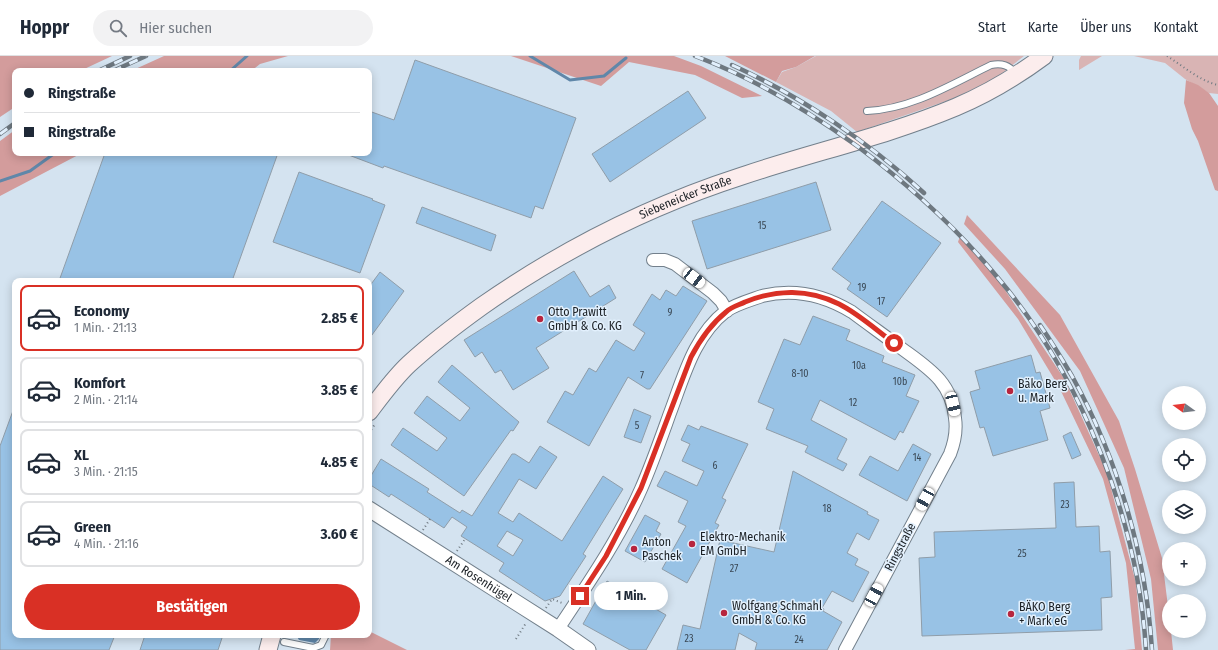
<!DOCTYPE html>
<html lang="de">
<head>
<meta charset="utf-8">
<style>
  body { margin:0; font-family:"Fira Sans Condensed",sans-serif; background:#f2f2f3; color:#1f2937; height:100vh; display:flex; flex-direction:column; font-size:15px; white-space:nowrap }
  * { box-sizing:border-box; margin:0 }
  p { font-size:13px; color:#747a83 }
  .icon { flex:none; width:22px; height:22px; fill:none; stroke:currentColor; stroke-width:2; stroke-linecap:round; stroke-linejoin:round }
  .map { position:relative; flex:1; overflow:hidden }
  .drawer { position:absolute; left:12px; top:222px; width:360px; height:360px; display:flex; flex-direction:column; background:#fff; border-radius:8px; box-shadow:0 2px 10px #0003 }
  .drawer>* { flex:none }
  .top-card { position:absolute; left:12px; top:12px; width:360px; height:88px; border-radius:8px; box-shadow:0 2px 10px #0003; display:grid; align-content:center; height:88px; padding:0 12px; background:#fff }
  .needle { width:26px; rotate:285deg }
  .controls { position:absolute; left:1162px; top:330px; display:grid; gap:8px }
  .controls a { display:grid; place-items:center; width:44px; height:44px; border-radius:50%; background:#fff; box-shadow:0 2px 10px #0003; font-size:20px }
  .end { position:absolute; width:18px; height:18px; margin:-9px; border:5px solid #d93025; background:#fff; box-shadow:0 0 0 2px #fff }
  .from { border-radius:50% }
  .bubble { position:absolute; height:28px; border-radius:14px; background:#fff; box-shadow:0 2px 10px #0003; font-size:13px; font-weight:700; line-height:28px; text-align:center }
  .car { position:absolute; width:12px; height:24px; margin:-12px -6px; border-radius:5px; box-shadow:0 0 3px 1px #0007; background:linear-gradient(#fff 24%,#345 0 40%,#fff 0 76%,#345 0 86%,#fff 0) }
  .top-card b { display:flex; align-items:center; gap:14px; height:38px; font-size:15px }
  .top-card b+b { border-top:1px solid #e0e1e3 }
  .top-card i { width:10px; height:10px; background:#1f2937 }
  ul { padding:7px 0 0; list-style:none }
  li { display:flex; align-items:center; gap:12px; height:66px; margin:0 8px 6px; padding:0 4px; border:2px solid #e0e1e3; border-radius:8px }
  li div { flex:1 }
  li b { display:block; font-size:15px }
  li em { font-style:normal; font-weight:700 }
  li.current { border-color:#d93025 }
  li>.icon { width:36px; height:36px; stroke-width:1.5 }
  .cta { display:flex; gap:8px; margin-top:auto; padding:8px 12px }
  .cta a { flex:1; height:46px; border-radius:24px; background:#d93025; color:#fff; font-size:16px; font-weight:700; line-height:46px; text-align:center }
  header { display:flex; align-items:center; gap:24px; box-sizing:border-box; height:56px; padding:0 20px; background:#fff; border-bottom:1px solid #e0e1e3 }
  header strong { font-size:19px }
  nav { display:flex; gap:22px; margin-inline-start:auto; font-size:14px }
  .search { width:280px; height:36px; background:#f2f2f3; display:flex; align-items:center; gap:10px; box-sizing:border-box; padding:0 14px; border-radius:22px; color:#747a83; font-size:15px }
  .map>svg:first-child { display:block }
</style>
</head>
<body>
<header>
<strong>Hoppr</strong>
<div class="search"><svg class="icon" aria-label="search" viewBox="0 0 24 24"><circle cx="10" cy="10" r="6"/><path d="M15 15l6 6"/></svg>Hier suchen</div>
<nav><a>Start</a><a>Karte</a><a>Über uns</a><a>Kontakt</a></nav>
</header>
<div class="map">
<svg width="1218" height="594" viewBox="0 0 1218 594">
  <rect width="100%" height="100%" fill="#d4e3f0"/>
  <path fill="#d9b4b4" d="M816 0H1024L996 22 955 42 857 76 831 55 776 26 782 16 796 11Z
    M1081 0H1102L1079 14V4Z
    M1134 0H1218V38L1209 37 1185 23 1165 7Z"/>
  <path fill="#d39c9c" d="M0 0H112L80 15H15V51L0 61Z
    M164 0H288L260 8 251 15H131Z
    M511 0H674L701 10 762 40 742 42 695 19 629 6 601 30Z
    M725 0H815L796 11 782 15 776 26Z
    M1186 24 1198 29 1209 37 1218 50V135L1215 134 1198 85 1192 73 1184 47Z
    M15 74V97H82L0 140V85Z
    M967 159 1060 259 1119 365 1135 413 1162 502 1169 559V575H1171L1173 594H1158L1151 523 1124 412 1080 315 1005 213 964 168Z
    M960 180 997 222 1065 324 1107 417 1136 527 1142 594H1125L1135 593 1126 507 1103 423 1059 331 1018 263 958 186Z
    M369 575 407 594H330L331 579H369Z"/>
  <path fill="#6087a9" d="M296 579H320L319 583 315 587 299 584Z"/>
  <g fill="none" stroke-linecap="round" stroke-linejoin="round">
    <path stroke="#6087a9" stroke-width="3" d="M530 0 570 24 604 20 626 2
      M230 15 247 0
      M0 125 30 115 55 97"/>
  </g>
  <path fill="#98c2e5" stroke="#8f9da9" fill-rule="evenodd" d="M415 4 576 62 543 153 535 150 531 162 384 110 383 112 346 98V97H369V55L394 64Z
    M688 35 706 62 610 126 592 98Z
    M105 97H278L232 225H59Z
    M299 116 373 143 372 144 385 149 360 217 273 186Z
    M816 126 831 174 707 213 692 165Z
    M882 145 941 187 887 261 847 233 851 227 832 213Z
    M422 151 496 179 491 195 416 167Z
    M574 215 590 241 609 229 616 242 536 292 549 312 513 334 501 314 495 317 482 296 475 301 464 284Z
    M380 216 404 235 369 283V231Z
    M683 230 707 245 650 333H647L628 321 589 390 547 366 565 335 573 339 589 312 596 316 616 284 634 295 645 277 633 269 652 238 660 244 666 234 676 240Z
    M813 260 850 274 846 284 884 300 882 306 915 319 906 340 919 345 903 377 900 375 895 384 820 344 811 364 847 383 837 403 847 408 843 415 805 396 808 390 766 373 774 353 758 346 784 283 800 289Z
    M1031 299 1036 317 1040 316 1050 352 1040 355 1048 384 993 400 984 371 980 372 970 336 980 333 975 315Z
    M452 309 519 366 513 375 511 374 464 440 391 389 403 372 437 395 447 382 414 357 427 340 460 365 470 352 438 326Z
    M14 352H15V579H115L109 594H0V390Z
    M634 353 651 360 641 387 624 381Z
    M688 369 699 374 701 370 748 388 722 442 726 444 715 467 719 469 687 527 662 513 686 470 678 466 688 445 657 430 665 415 697 430 704 415 682 405 690 388 681 384Z
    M1071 376 1081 399 1072 403 1063 380Z
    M913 388 931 398 907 445 859 419 870 400 898 415Z
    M540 390 557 401 536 433 519 423 498 457 513 466 519 457 562 485 603 420 623 433 583 498 586 500 560 540 545 545 499 515 504 507 461 480 467 471 452 461 444 472 391 438 389 441 369 428V423L381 403 429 433 427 436 460 457 462 454 472 460 512 398H515L529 407ZM507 475 523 484 513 500 497 490Z
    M793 415 868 456 867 458 879 464 869 484 857 477 847 497 858 503 855 509 869 516 853 546 832 535 822 552 824 553 823 555 842 566 827 594H755L757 587 739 577 735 594H677L683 569 700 573 720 484 774 496Z
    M1074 426 1076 471 1099 470 1100 496 1110 495 1112 541 1101 542 1102 574 922 580 919 502 935 501 934 476 1056 472 1054 427Z
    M645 459 660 467 656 475 661 478 645 506 625 495Z
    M607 525 666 559 646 594H630L583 568Z
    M145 579H223L218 594H140Z"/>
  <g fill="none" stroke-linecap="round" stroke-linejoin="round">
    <g stroke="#73808c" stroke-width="8">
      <path id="service" d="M867 55C912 53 952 28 991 9 1002 7 1009 9 1016 18
        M284 586 313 592 321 589 326 579"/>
    </g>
    <g stroke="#73808c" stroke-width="14">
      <path id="minor" d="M653 204H665L675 208 713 237 721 245 727 255
        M558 573C588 528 619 483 641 433 652 408 661 382 670 357 684 320 694 280 726 255 736 248 751 244 762 240 794 232 824 239 852 256 868 268 885 280 901 292 928 312 952 326 955 362 957 375 955 385 950 398L845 594"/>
    </g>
    <g stroke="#73808c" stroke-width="17">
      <g id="tertiary">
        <path id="s1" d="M369 453 558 573 588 594"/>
      </g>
    </g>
    <g stroke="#73808c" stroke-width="19">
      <g id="secondary">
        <path id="s2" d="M369 356C381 340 394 322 409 308 432 287 457 268 482 250 562 194 649 150 742 120 813 96 887 80 956 51 987 38 1017 20 1044 0"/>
        <path d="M268 594 272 579"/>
      </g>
    </g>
    <path stroke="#707a82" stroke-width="2" stroke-dasharray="1 3" stroke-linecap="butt" d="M1167 0C1183 10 1200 25 1218 29
      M369 377 375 368
      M423 474 430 463
      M457 495 465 483
      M546 552 552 543 562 547
      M516 583 526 567"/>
    <use href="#service" stroke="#fff" stroke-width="6"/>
    <use href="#minor" stroke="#fff" stroke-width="12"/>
    <use href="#tertiary" stroke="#fff" stroke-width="15"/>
    <use href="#secondary" stroke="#fceded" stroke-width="17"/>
    <g stroke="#6e7880" stroke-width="4.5">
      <path id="rail" d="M695 0C753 22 807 54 857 90 909 129 957 172 998 222 1082 321 1138 464 1146 594
        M732 9C800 40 869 86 924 137
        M98 15 130 0
        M113 15 146 0
        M0 78 15 67
        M1040 269C1051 285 1062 303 1072 320 1118 403 1146 499 1152 594"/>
    </g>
    <use href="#rail" stroke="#e2f0fd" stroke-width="3" stroke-dasharray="9" stroke-linecap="butt"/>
  </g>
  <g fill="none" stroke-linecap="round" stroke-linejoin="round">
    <path stroke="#d93025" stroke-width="5" d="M580 540 606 500 641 432 691 301C700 284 711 268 726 256 731 251 739 249 745 246 776 233 809 233 839 248 859 258 876 274 894 287"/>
  </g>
  <g fill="#b7253e" stroke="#e2f0fd" stroke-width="1.5">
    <circle cx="540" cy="263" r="4"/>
    <circle cx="1010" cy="335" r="4"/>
    <circle cx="692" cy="488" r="4"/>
    <circle cx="634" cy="493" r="4"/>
    <circle cx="724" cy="557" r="4"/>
    <circle cx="1011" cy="558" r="4"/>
  </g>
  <g text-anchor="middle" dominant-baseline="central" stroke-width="3" stroke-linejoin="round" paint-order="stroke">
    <g font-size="10" fill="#3a4855">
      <text x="762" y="170">15</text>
      <text x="862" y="232">19</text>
      <text x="881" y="246">17</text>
      <text x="670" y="257">9</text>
      <text x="859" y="310">10a</text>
      <text x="800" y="318">8-10</text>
      <text x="642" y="320">7</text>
      <text x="900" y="326">10b</text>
      <text x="853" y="347">12</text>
      <text x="637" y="370">5</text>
      <text x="917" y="402">14</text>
      <text x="715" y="410">6</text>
      <text x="1065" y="449">23</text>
      <text x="827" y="453">18</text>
      <text x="1022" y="498">25</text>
      <text x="734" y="513">27</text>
      <text x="689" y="583">23</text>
      <text x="799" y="584">24</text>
    </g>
    <g font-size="12" fill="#1b2025" stroke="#e2f0fd">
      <text stroke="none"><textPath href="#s2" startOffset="387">Siebeneicker Straße</textPath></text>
      <text transform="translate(900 491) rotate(-62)">Ringstraße</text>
      <text stroke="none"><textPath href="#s1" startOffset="130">Am Rosenhügel</textPath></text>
    </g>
    <g font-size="12" fill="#1b2025" stroke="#e2f0fd" text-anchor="start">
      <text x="548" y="256">Otto Prawitt<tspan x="548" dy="14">GmbH &amp; Co. KG</tspan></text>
      <text x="1018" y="328">Bäko Berg<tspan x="1018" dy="14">u. Mark</tspan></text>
      <text x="700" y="481">Elektro-Mechanik<tspan x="700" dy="14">EM GmbH</tspan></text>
      <text x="642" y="486">Anton<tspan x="642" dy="14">Paschek</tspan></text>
      <text x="732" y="550">Wolfgang Schmahl<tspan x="732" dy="14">GmbH &amp; Co. KG</tspan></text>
      <text x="1019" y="551">BÄKO Berg<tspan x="1019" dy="14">+ Mark eG</tspan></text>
    </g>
  </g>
</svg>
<div class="controls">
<a><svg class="needle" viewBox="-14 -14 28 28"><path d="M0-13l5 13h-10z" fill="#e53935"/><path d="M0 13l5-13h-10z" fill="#747a83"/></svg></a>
<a><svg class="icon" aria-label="locate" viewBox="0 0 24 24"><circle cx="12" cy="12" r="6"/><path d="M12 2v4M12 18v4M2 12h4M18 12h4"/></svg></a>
<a><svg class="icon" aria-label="layers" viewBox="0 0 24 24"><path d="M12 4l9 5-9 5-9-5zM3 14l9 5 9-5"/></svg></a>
<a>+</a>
<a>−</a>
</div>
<i class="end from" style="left:894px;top:287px"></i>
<i class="end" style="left:580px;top:540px"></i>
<div class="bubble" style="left:594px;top:526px;width:74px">1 Min.</div>
<i class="car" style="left:694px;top:222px;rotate:128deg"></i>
<i class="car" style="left:953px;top:348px;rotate:167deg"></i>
<i class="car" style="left:925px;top:443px;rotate:209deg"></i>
<i class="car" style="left:874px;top:539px;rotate:28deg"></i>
<div class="top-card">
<b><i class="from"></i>Ringstraße</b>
<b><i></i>Ringstraße</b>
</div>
<section class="drawer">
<ul>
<li class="current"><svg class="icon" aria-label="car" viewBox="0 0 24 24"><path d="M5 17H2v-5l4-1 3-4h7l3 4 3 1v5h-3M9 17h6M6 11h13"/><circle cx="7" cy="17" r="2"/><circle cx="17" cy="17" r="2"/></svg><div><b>Economy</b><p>1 Min. · 21:13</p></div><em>2.85 €</em></li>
<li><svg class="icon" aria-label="car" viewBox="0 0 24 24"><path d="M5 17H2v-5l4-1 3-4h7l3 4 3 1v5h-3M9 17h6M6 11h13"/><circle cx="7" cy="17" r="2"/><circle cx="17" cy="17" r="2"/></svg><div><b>Komfort</b><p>2 Min. · 21:14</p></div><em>3.85 €</em></li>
<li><svg class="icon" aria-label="car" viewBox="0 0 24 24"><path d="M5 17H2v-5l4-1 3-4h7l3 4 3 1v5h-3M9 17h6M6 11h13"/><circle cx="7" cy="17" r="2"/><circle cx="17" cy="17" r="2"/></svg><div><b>XL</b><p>3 Min. · 21:15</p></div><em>4.85 €</em></li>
<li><svg class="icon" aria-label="car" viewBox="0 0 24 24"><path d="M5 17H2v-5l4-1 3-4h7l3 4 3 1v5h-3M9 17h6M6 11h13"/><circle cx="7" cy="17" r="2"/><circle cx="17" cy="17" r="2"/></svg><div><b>Green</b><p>4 Min. · 21:16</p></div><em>3.60 €</em></li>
</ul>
<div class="cta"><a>Bestätigen</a></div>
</section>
</div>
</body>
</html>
